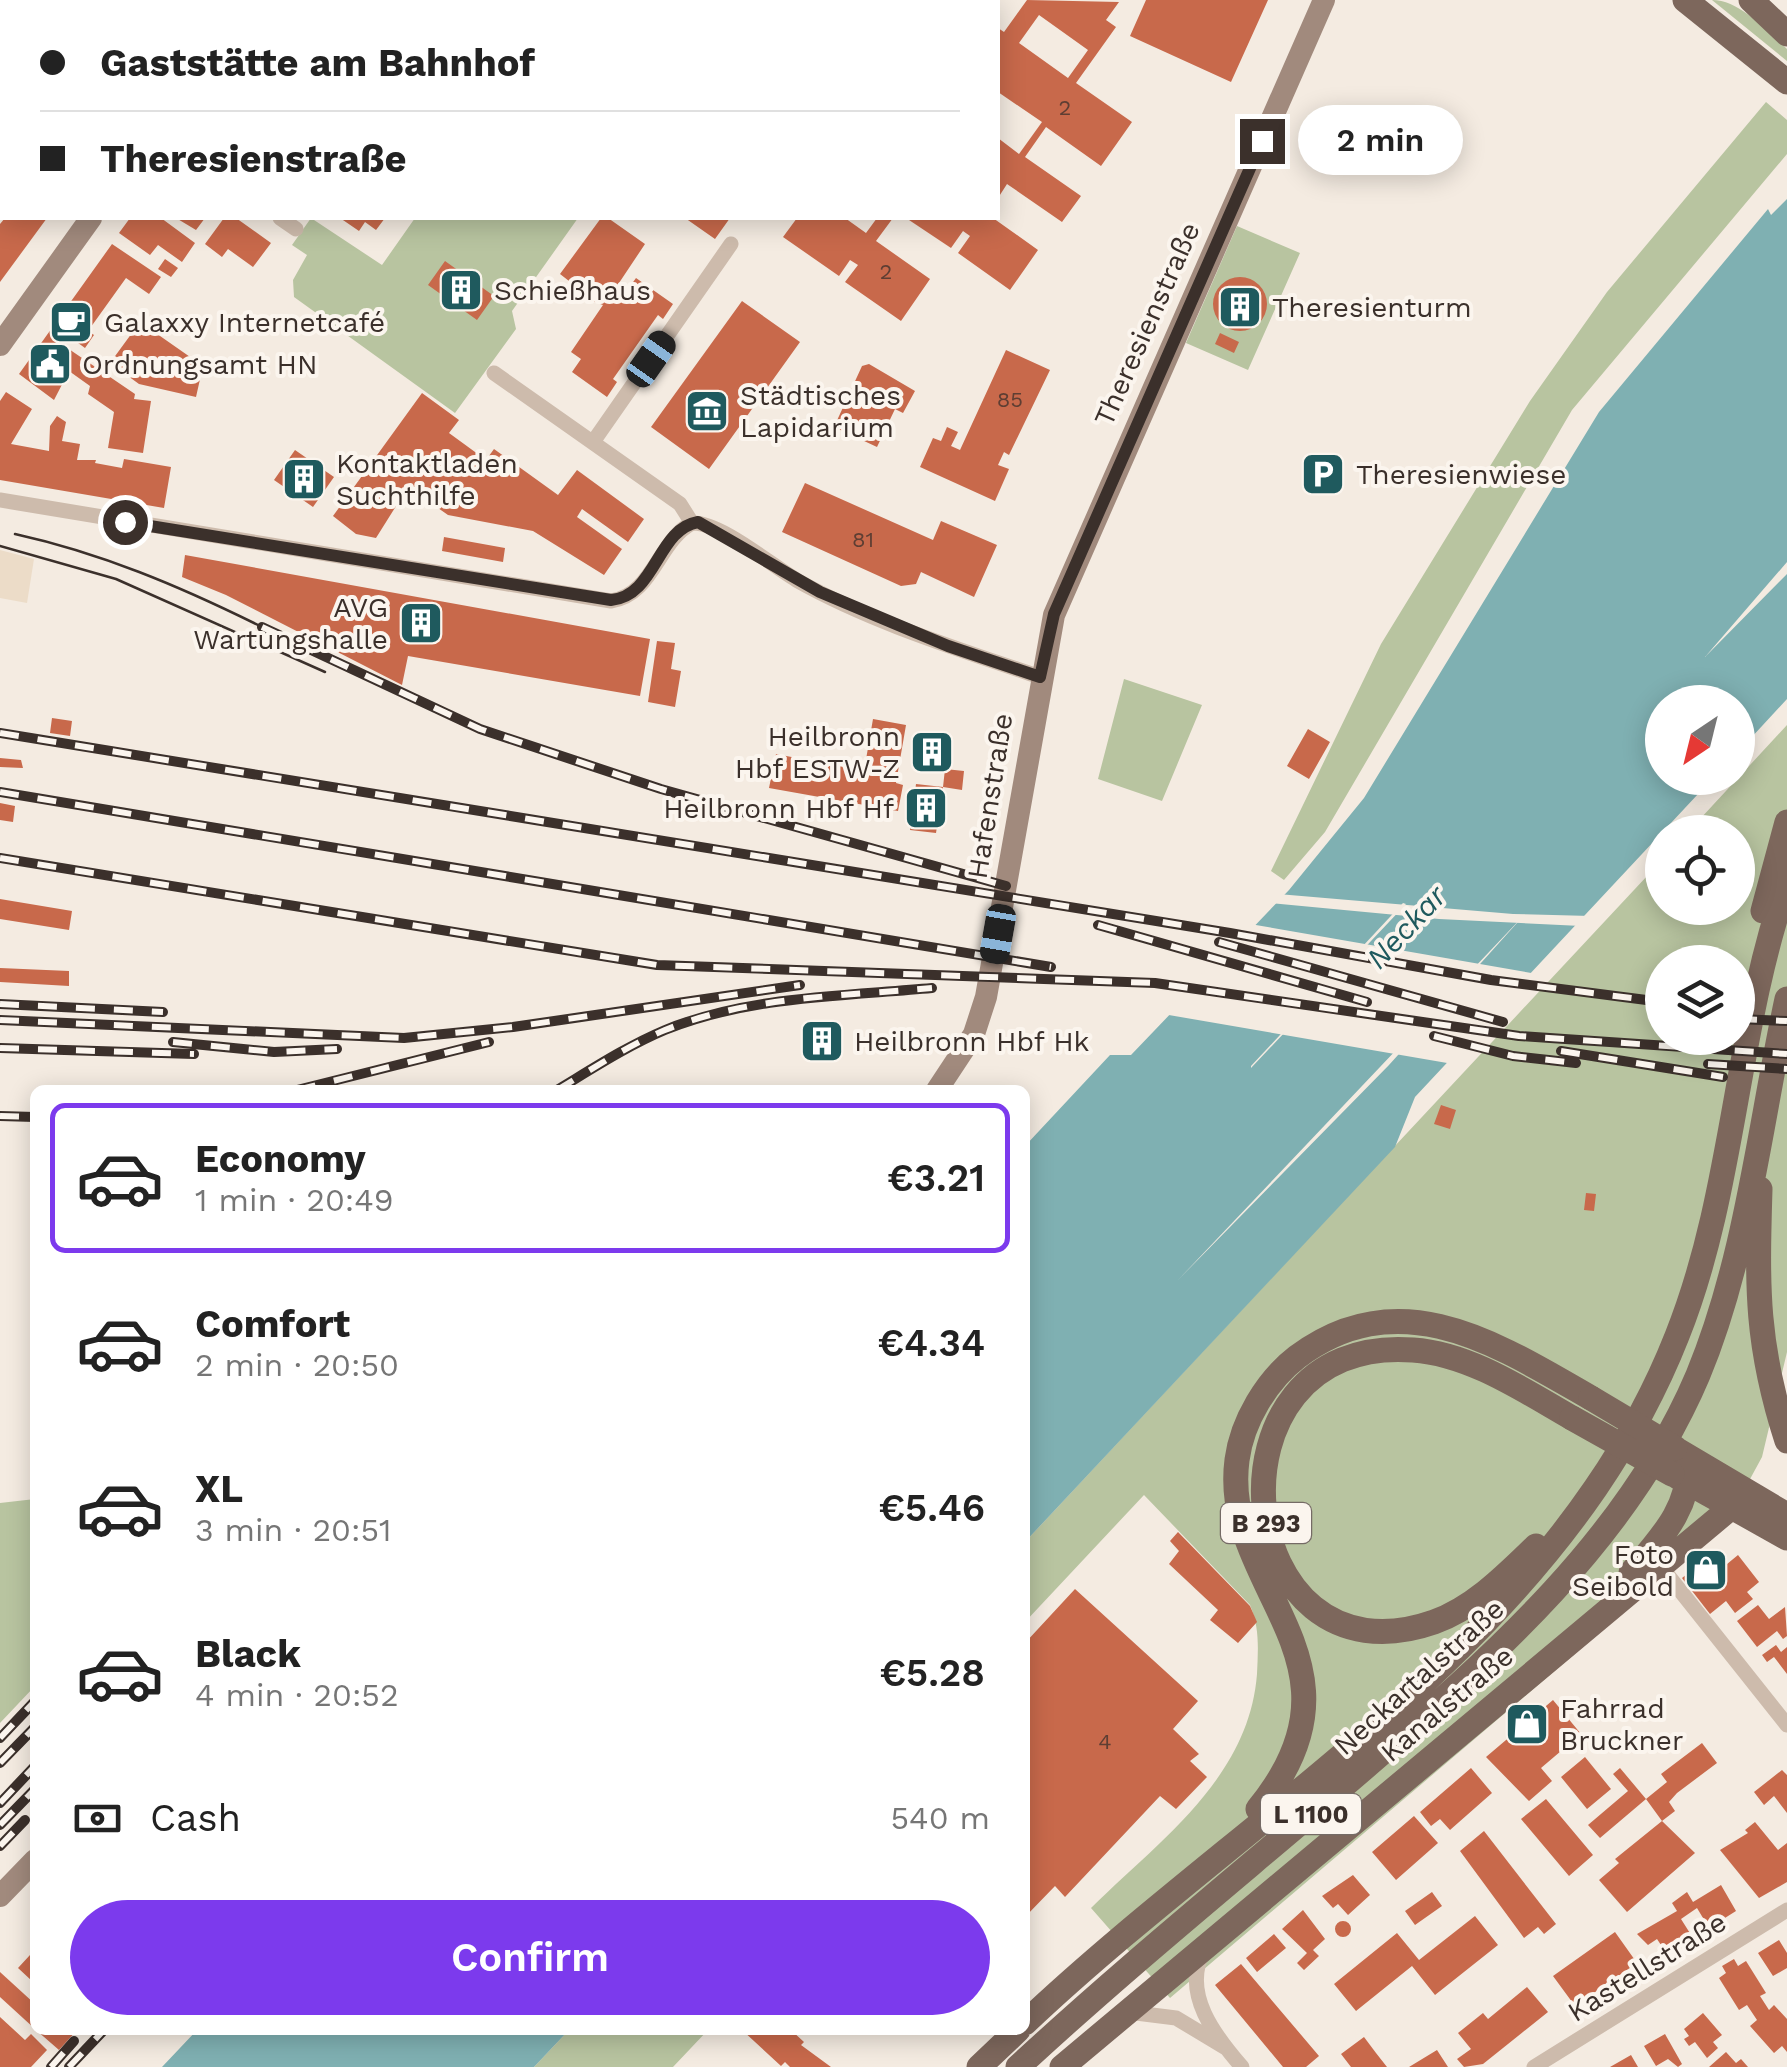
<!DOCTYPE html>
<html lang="en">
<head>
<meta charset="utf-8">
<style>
  body { margin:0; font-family:"Work Sans",sans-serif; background:#f2f2f2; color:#222; height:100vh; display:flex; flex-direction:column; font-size:38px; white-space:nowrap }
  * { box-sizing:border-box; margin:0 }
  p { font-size:32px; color:#767676 }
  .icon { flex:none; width:55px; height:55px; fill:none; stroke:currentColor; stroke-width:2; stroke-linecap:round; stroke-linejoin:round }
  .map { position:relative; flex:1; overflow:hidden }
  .side { position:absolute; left:30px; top:1085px; width:1000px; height:950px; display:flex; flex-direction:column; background:#fff; border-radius:15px; box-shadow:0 5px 25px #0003 }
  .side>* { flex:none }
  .top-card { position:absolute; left:0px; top:0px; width:1000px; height:220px; box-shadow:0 5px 25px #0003; display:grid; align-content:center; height:220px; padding:0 40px; background:#fff }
  .needle { width:65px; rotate:215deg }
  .controls { position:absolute; left:1645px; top:685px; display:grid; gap:20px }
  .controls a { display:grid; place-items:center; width:110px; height:110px; border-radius:50%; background:#fff; box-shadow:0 5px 25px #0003; font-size:50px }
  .end { position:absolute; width:45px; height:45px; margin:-22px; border:12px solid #3b302b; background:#fff; box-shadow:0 0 0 5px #fff }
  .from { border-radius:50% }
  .bubble { position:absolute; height:70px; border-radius:35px; background:#fff; box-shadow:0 5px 25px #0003; font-size:32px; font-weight:600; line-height:70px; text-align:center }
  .car { position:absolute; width:30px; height:60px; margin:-30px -15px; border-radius:12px; box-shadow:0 0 8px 2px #0007; background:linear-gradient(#222 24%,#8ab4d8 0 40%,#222 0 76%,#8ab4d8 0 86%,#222 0) }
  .top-card b { display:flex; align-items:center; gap:35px; height:95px; font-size:38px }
  .top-card b+b { border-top:2px solid #e0e0e0 }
  .top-card i { width:25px; height:25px; background:#222 }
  ul { padding:18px 0 0; list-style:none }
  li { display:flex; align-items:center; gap:30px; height:150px; margin:0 20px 15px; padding:0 20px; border:5px solid transparent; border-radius:15px }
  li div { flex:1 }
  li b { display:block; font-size:38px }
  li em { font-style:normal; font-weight:600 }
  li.current { border-color:#7c3aed }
  li>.icon { width:90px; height:90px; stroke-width:1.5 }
  .pay { display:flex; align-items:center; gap:25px; height:110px; padding:0 40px; font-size:38px }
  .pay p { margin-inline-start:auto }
  .primary-button { display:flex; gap:20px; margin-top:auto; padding:20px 40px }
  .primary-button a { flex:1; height:115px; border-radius:60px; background:#7c3aed; color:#fff; font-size:40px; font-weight:600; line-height:115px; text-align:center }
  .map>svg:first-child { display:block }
</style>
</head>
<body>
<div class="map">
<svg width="1787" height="2067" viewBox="0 0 1787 2067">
  <rect width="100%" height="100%" fill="#f4ebe1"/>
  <path fill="#b8c4a0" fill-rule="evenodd" d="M1712 0C1740 0 1767 31 1787 49V61Z
    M1766 102 1787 120V154L1572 410 1325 832 1284 880 1271 871 1381 644 1530 401 1607 292Z
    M311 218 382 265 415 218H578L512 311 516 329 455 413 294 297 293 280 307 255 292 245Z
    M1237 226 1300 253 1248 370 1186 343Z
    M1124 679 1202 705 1162 801 1098 779Z
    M1787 725V1352L1762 1457 1724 1527 1170 1998 1091 1908C1160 1840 1249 1778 1257 1674 1258 1650 1260 1628 1250 1605L1144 1495 1025 1622V1542L1662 860V908H1738V832H1688ZM1662 962H1738V1038H1662Z
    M35 1499V1686L0 1723V1503Z
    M569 2030H708L673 2067H534Z"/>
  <path fill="#ecdcc8" d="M0 550 34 559 27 603 0 598Z"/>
  <path fill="#7fb0b2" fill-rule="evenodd" d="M1787 199V562L1705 657 1787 574V699L1738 752V702H1662V778H1713L1415 1097 1395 1147 1025 1542V1146L1110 1055H1131L1289 890 1364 798 1599 412 1768 209 1771 215ZM1403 903 1406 904 1251 1068V1066ZM1527 912 1389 1065 1178 1280Z
    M197 2030H569L534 2067H162Z"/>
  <path fill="#f4ebe1" d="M1278 894 1513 914 1591 916 1581 926 1439 919 1269 903Z
    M1250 924 1537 974 1453 1064 1163 1014Z"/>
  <path fill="#c8694b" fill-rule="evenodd" d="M1027 0 1119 2 1106 20 1116 27 1076 83 1132 122 1101 166 1046 127 1025 157 1081 196 1062 222 1007 184 998 198V138L1019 154 1042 122 998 92V28L1004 32ZM1039 15 1088 50 1068 78 1019 43Z
    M1146 0H1268L1231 82 1130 36Z
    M5 218H47L0 282V224Z
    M130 218H161L195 243 182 262 158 245 150 255 119 233Z
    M176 218H205L196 230Z
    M224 218H236L271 243 253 267 228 249 222 257 205 244Z
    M340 218H385L376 230 365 222 359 231Z
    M601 218H608L645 244 617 286 626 292 636 278 673 304 663 319 658 315 613 379 617 382 607 397 572 372 581 359 571 352 603 305 592 301 597 289 588 282 578 288 560 274Z
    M685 218H730L715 239Z
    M797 218H845L866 233 877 218H893L876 241 930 279 901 321 845 282 858 265 850 260 839 276 783 237Z
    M906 218H993L1038 250 1010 290 958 253 970 236 963 231 951 248Z
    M112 244 161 277 149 294 126 278 88 331 94 335 85 348 67 335 60 343 135 394 134 399 151 401 143 453 108 448 114 412 88 394 90 386 69 371 54 400 19 374Z
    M165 259 178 268 171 277 158 269Z
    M445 261 494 296 477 320 428 285Z
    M1213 304a27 27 0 1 1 54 0a27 27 0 1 1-54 0Z
    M742 301 800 342 709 469 651 427Z
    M140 322 203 366 196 397 139 384 110 363Z
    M1220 333 1239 342 1234 353 1215 344Z
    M1006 350 1050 370 1009 455 1004 452 998 465 1009 469 995 501 920 467 933 438 941 441 947 427 958 432 951 446 960 450Z
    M869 364 915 391 903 413 895 409 877 447 834 427 862 366Z
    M6 392 32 409 11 444 49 451 50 426 57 416 66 422 62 441 80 444 77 460H96L95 463 122 468 124 459 171 467 164 508 0 480V401Z
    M422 393 459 420 449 433 486 460 494 449 558 495 577 470 644 519 628 542 582 509 577 517 622 549 604 575 533 531 448 515 408 487 376 538 356 534 333 516Z
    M295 450 334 477 313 507 274 480Z
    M805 483 933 540 941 521 997 545 974 597 921 572 916 584 901 586 782 532Z
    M444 537 505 548 503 562 442 551Z
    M185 555 650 639 640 696 408 656 402 685 226 595 182 577Z
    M657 641 675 643 671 669 681 671 675 707 648 702Z
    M52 718 72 721 70 736 50 733Z
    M873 719 906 725 896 783 903 785 898 811 769 788 776 754 864 771Z
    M1308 729 1330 742 1309 779 1287 766Z
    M925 741 943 744 940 763 922 760Z
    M0 758 21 760 23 768 0 767Z
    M945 769 964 771 962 790 943 787Z
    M916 784 943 787 936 833 910 830Z
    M0 803 15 806 13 822 0 820Z
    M0 899 72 911 69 930 0 919Z
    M0 968 69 971V986L0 982Z
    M833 1033 835 1046 811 1048 810 1035Z
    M1441 1105 1456 1110 1450 1129 1434 1124Z
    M1586 1193 1596 1194 1594 1211 1584 1210Z
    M1178 1532 1250 1606 1257 1622 1238 1643 1210 1620 1218 1610 1169 1564 1179 1551 1170 1541Z
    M1738 1555 1759 1582 1747 1592 1753 1599 1735 1613 1726 1601 1710 1614 1682 1578 1710 1556 1721 1569Z
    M1075 1589 1198 1701 1173 1729 1199 1754 1190 1761 1207 1777 1176 1809 1160 1796 1065 1897 1055 1886 1025 1917V1643Z
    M1758 1605 1769 1619 1785 1607 1787 1636 1783 1639 1777 1631 1757 1647 1737 1621Z
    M1776 1645 1781 1652 1787 1647V1674L1774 1657 1767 1662 1762 1655Z
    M1553 1700 1581 1734 1541 1768 1552 1781 1529 1801 1486 1757Z
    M1702 1743 1717 1763 1677 1793 1669 1802 1675 1811 1662 1821 1695 1853 1627 1912 1599 1880 1619 1863 1615 1859 1662 1821 1646 1799 1667 1782 1661 1774Z
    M1585 1757 1611 1789 1587 1809 1561 1777Z
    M1471 1768 1492 1793 1450 1830 1440 1819 1431 1826 1420 1812Z
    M1620 1768 1646 1799 1600 1838 1588 1825 1628 1791 1613 1774Z
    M1782 1770 1787 1775V1813L1774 1796 1764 1805 1754 1792Z
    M1546 1799 1593 1855 1569 1876 1521 1819Z
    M1414 1816 1438 1843 1396 1880 1372 1852Z
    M1755 1822 1778 1850 1787 1843V1882L1759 1898 1720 1850 1748 1833 1745 1830Z
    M1484 1831 1556 1924 1544 1934 1538 1927 1524 1938 1460 1851Z
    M1353 1875 1370 1895 1348 1915 1338 1904 1333 1908 1322 1896Z
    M1721 1885 1736 1911 1709 1928 1697 1908 1681 1919 1693 1938 1667 1954 1657 1939 1648 1945 1637 1934 1677 1911 1672 1903 1687 1892 1693 1902Z
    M1432 1892 1442 1906 1415 1925 1405 1911Z
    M1303 1910 1325 1939 1313 1950 1319 1956 1304 1970 1297 1963 1307 1953 1282 1929Z
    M1475 1916 1498 1945 1435 1995 1412 1966 1356 2011 1334 1984 1397 1933 1419 1960Z
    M1335 1929a8 8 0 1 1 16 0a8 8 0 1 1-16 0Z
    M1615 1932 1637 1963 1575 2006 1553 1976Z
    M1274 1934 1286 1948 1257 1972 1246 1958Z
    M1779 1940 1787 1953V1968L1773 1976 1758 1953Z
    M30 1955 35 1959 32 1981 18 1968Z
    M1734 1959 1738 1966 1746 1961 1766 1993 1760 1996 1769 2010 1774 2005 1787 2019V2052L1782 2046 1774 2053 1750 2026 1757 2020 1747 2005 1739 2010 1719 1978 1726 1973 1722 1966Z
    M1241 1964 1319 2056 1306 2067H1283L1215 1985Z
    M0 1972 35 2004V2029L0 1997Z
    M1527 1987 1548 2012 1483 2064 1464 2067 1457 2059 1471 2049 1458 2033 1483 2013 1488 2019Z
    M1703 2013 1722 2035 1713 2042 1718 2048 1707 2058 1695 2042 1689 2046 1684 2039 1689 2036 1684 2029Z
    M0 2017 25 2040 31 2034 47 2050 31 2067H0Z
    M36 2030H77L59 2050Z
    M742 2030H791L804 2042 801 2045 831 2067H790L785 2062 781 2066Z
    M1665 2034 1682 2064 1678 2067 1668 2059 1656 2066 1644 2046Z
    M1364 2037 1376 2053 1387 2067H1351L1341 2054Z
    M1437 2050 1448 2067H1409Z
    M1726 2052 1736 2063 1741 2059 1748 2067H1709Z
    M1631 2055 1638 2067H1610Z"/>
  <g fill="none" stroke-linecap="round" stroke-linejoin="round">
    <path stroke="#cdbbac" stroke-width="15" d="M678 0 681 2
      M723 2 725 0
      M0 8 2 10
      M280 218 296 229
      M494 373 680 504 692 523
      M593 442 731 244
      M0 500 611 601C653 595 658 541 692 523
      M692 523C721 522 772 566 798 581 873 623 959 649 1040 677
      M1659 1564 1787 1725
      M1203 1952C1182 1994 1215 2036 1242 2067
      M1128 2012 1176 2018 1226 2048
      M1534 2067 1787 1910"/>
    <path stroke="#a18a7d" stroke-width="22" d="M245 2 247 0
      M0 345 91 218
      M937 1090 974 1034 986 997 1054 615 1324 0
      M0 1896 35 1860"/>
    <path stroke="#7d675c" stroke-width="25" d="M1685 0 1787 82
      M1751 0 1787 34
      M1763 911 1787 822
      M1760 1189C1757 1288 1756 1345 1787 1441
      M1679 1451 1787 1515
      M1678 1477 1787 1538
      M1536 1546C1507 1574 1474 1608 1434 1622 1229 1694 1193 1333 1413 1350 1470 1354 1523 1390 1572 1418
      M1631 1573C1661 1538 1693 1505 1688 1457
      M1258 1809C1379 1661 1220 1589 1237 1460 1242 1421 1267 1380 1297 1357 1400 1280 1497 1344 1591 1398
      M1025 2023C1251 1809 1558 1638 1677 1336 1735 1191 1735 1030 1787 882
      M979 2067 1018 2030
      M1018 2067C1129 1964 1247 1869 1362 1770 1493 1657 1629 1538 1698 1375 1747 1257 1760 1123 1787 999
      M1062 2067 1734 1505"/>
    <path stroke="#3b302b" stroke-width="2.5" d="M15 534C101 553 179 586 258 625
      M0 546 116 579 325 672"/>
    <g stroke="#3b302b" stroke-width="10">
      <path id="rail" d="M262 627 480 729 661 789 1006 886
        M0 733 1230 933 1491 980 1662 1002
        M0 792 1051 967
        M0 858 657 965 1155 983 1519 1036 1787 1054
        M1098 925 1367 1002
        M1219 942 1503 1022
        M0 1004 163 1012
        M1738 1019 1787 1021
        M0 1020 404 1038 513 1027 800 985
        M1434 1036 1513 1056 1576 1063
        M173 1042 274 1052 337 1049
        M0 1048 194 1054
        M1561 1051 1723 1077
        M1708 1064 1787 1069
        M297 1090 489 1042
        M557 1090C592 1069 627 1046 665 1030 748 996 845 996 932 988
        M0 1116 35 1117
        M0 1738 35 1701
        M0 1763 35 1727
        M0 1803 35 1766
        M0 1825 35 1789
        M0 1846 25 1820
        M51 2067 74 2041
        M69 2067 104 2030"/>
    </g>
    <use href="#rail" stroke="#fbf5ee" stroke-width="6" stroke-dasharray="19" stroke-linecap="butt"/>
    <path stroke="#7d675c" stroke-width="25" d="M1591 1398 1675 1448
      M1572 1418 1672 1474"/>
  </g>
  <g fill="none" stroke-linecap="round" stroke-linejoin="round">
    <path stroke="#3b302b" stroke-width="12" d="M125 522 611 600C656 596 657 529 698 522L820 592 948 646 1040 677 1054 614 1262 141"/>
  </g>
  <defs>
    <g id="building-square" transform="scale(2.25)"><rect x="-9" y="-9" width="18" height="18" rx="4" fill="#1f5a5e" stroke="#fbf5ee"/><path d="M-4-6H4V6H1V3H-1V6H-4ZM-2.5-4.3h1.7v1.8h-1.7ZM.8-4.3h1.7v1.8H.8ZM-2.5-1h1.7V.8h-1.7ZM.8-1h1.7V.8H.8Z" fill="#fff"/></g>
    <g id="cafe-square" transform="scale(2.25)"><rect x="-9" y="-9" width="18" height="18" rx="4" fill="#1f5a5e" stroke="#fbf5ee"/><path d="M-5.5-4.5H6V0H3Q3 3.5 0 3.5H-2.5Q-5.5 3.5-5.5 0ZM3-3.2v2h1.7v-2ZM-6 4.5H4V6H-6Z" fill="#fff"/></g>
    <g id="civic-square" transform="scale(2.25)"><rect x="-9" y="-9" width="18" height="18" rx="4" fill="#1f5a5e" stroke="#fbf5ee"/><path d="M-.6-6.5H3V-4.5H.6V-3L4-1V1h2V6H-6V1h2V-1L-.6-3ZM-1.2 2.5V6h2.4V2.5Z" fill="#fff"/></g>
    <g id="museum-square" transform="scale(2.25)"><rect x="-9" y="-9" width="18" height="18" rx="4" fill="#1f5a5e" stroke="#fbf5ee"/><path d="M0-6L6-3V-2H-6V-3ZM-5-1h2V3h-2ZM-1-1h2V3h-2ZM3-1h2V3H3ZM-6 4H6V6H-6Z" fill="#fff"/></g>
    <g id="parking-square" transform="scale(2.25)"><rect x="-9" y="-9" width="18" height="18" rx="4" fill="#1f5a5e" stroke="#fbf5ee"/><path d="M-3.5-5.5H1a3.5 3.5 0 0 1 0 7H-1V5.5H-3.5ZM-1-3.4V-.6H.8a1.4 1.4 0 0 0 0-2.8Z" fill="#fff"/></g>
    <g id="shop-square" transform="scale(2.25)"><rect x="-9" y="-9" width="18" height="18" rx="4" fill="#1f5a5e" stroke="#fbf5ee"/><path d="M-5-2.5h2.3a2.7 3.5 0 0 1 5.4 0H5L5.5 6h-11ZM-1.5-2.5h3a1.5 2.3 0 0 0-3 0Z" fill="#fff"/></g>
  </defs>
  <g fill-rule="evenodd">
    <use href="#building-square" x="461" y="290"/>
    <use href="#building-square" x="1240" y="307"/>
    <use href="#cafe-square" x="71" y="322"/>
    <use href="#civic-square" x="50" y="364"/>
    <use href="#museum-square" x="707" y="411"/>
    <use href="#parking-square" x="1323" y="474"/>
    <use href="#building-square" x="304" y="479"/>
    <use href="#building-square" x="421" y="623"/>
    <use href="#building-square" x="932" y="752"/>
    <use href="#building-square" x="926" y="808"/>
    <use href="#building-square" x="822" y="1041"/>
    <use href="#shop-square" x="1706" y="1570"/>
    <use href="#shop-square" x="1527" y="1724"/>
  </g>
  <g text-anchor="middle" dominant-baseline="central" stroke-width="8" stroke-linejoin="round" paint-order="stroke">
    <g font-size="22" fill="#5e3e33">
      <text x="1065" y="107">2</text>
      <text x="886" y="271">2</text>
      <text x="1010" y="399">85</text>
      <text x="863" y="539">81</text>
      <text x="1105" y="1741">4</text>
    </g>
    <g fill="#fbf5ee" stroke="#756b66" stroke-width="2.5">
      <rect x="1221" y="1503" width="90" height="40" rx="8"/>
      <rect x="1261" y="1794" width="100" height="40" rx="8"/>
    </g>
    <g font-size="25" font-weight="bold" fill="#3b302b">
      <text x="1266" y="1523">B 293</text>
      <text x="1311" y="1814">L 1100</text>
    </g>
    <g font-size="28" fill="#3b302b" stroke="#fbf5ee" text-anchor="start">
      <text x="494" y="290">Schießhaus</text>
      <text x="1272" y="307">Theresienturm</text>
      <text x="104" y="322">Galaxxy Internetcafé</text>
      <text x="82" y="364">Ordnungsamt HN</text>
      <text x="740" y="395">Städtisches<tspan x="740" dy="32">Lapidarium</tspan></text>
      <text x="336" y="463">Kontaktladen<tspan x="336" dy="32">Suchthilfe</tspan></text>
      <text x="1356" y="474">Theresienwiese</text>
      <text x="388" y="607" text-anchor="end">AVG<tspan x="388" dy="32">Wartungshalle</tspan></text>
      <text x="900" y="736" text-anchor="end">Heilbronn<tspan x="900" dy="32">Hbf ESTW-Z</tspan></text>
      <text x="894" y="808" text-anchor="end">Heilbronn Hbf Hf</text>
      <text x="854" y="1041">Heilbronn Hbf Hk</text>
      <text x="1674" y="1554" text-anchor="end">Foto<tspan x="1674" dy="32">Seibold</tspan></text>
      <text x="1560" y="1708">Fahrrad<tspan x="1560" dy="32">Bruckner</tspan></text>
    </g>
    <g font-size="28" fill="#3b302b" stroke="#fbf5ee">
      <text transform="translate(1147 324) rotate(-66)">Theresienstraße</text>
      <text transform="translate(990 796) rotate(-81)">Hafenstraße</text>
      <text transform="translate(1419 1677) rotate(-42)">Neckartalstraße</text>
      <text transform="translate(1447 1704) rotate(-40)">Kanalstraße</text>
      <text transform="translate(1647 1967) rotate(-32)">Kastellstraße</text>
    </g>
    <g font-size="30" font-style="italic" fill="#1f5a5e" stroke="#fbf5ee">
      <text transform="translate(1406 927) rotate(-47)">Neckar</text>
    </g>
  </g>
</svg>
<div class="controls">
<a><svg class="needle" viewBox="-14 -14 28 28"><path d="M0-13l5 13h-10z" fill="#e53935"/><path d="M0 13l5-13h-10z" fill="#767676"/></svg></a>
<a><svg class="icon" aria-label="locate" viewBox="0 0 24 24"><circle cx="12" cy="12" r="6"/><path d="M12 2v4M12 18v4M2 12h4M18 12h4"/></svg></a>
<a><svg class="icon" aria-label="layers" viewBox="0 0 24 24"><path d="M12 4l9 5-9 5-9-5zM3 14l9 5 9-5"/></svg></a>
</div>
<i class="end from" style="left:125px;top:522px"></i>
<i class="end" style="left:1262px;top:141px"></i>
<div class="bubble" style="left:1298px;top:105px;width:165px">2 min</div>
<i class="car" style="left:651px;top:359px;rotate:35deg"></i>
<i class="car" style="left:998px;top:934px;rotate:190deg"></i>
<div class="top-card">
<b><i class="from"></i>Gaststätte am Bahnhof</b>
<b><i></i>Theresienstraße</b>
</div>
<section class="side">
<ul>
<li class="current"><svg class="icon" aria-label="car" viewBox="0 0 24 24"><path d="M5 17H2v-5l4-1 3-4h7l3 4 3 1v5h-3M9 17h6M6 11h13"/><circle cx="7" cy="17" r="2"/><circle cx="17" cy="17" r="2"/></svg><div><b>Economy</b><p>1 min · 20:49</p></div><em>€3.21</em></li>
<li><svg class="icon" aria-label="car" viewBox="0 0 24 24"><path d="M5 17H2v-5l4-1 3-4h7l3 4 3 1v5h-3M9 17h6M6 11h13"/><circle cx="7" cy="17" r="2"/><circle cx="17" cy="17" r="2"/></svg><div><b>Comfort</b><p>2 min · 20:50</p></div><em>€4.34</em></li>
<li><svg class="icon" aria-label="car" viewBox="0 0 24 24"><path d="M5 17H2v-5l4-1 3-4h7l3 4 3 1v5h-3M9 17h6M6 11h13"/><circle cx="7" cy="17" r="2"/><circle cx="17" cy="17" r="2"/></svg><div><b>XL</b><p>3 min · 20:51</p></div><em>€5.46</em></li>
<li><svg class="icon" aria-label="car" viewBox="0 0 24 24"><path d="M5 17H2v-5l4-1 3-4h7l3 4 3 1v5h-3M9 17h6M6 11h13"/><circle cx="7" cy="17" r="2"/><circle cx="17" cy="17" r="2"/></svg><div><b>Black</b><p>4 min · 20:52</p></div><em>€5.28</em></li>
</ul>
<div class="pay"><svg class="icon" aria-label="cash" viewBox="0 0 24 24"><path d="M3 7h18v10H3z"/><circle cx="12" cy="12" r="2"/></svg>Cash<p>540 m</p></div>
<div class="primary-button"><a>Confirm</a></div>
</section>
</div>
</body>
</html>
